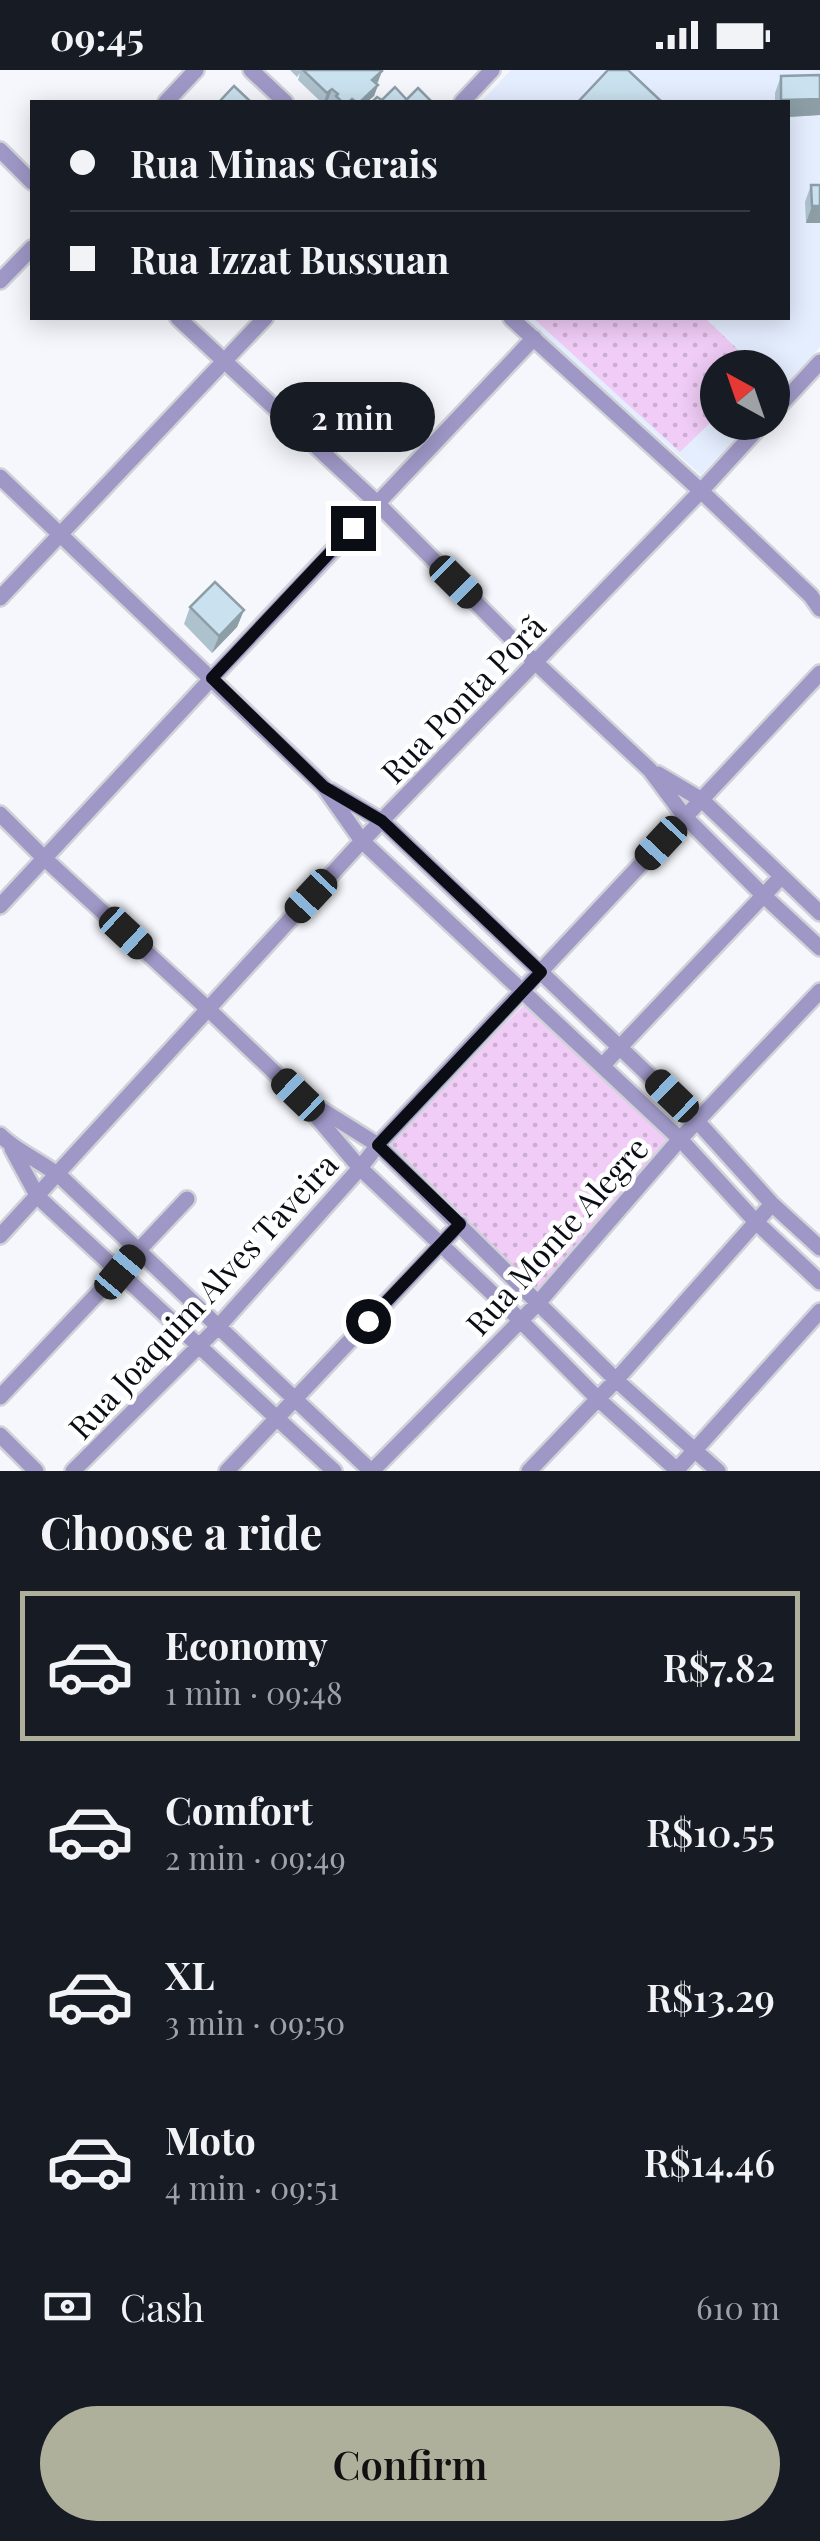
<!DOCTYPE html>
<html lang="en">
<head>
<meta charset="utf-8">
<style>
  body { margin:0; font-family:"Playfair Display",serif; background:#20242c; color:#f1f3f6; height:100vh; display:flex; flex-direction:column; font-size:38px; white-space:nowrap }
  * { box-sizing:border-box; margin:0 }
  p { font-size:32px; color:#9ea1a6 }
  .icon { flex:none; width:55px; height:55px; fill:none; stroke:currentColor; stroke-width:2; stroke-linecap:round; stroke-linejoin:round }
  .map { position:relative; height:1401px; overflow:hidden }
  .side { display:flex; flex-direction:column; background:#171b24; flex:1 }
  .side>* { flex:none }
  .hud { position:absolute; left:30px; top:30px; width:760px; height:220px; border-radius:0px; box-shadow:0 5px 25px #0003; display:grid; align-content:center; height:220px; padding:0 40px; background:#171b24 }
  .needle { width:65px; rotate:320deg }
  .controls { position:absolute; left:700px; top:280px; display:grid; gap:20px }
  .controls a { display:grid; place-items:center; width:90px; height:90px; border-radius:50%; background:#171b24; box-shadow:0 5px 25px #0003; font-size:50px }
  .end { position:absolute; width:45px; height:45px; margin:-22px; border:12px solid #0a0e14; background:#fff; box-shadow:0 0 0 5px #fff }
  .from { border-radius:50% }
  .bubble { position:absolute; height:70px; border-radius:35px; background:#171b24; box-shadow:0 5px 25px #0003; font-size:32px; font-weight:600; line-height:70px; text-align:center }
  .car { position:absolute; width:30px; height:60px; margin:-30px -15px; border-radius:12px; box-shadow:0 0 8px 2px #0007; background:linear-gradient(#222 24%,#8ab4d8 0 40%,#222 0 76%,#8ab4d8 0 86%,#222 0) }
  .hud b { display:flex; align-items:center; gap:35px; height:95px; font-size:38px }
  .hud b+b { border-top:2px solid #363941 }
  .hud i { width:25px; height:25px; background:#f1f3f6 }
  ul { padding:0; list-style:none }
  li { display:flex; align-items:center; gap:30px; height:150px; margin:0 20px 15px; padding:0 20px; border:5px solid transparent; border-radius:0px }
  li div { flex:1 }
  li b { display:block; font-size:38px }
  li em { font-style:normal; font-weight:600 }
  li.current { border-color:#afb09b }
  li>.icon { width:90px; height:90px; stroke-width:1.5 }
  h2 { padding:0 40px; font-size:45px; line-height:120px }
  .pay { display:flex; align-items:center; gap:25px; height:110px; padding:0 40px; font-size:38px }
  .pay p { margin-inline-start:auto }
  .action { display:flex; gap:20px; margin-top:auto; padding:20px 40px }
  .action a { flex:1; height:115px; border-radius:60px; background:#afb09b; color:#111; font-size:40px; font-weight:600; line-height:115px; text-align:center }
  .status { display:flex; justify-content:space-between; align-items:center; height:70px; padding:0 50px; background:#171b24; direction:ltr }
  .status svg { height:28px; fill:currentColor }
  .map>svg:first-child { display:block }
</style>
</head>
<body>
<div class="status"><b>09:45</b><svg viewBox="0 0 49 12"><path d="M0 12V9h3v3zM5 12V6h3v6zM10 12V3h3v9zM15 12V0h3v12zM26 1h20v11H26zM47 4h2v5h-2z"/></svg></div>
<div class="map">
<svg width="820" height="1401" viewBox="0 0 820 1401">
  <defs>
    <pattern id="park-dots" width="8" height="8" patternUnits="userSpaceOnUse" patternTransform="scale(2.5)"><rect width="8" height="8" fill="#f0ccf6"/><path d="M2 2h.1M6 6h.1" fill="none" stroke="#ccaed2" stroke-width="1.8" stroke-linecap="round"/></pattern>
  </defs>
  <rect width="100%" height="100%" fill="#f5f7fc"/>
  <path fill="#e5eeff" d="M511 0H820V277L773 328 772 298H718V352L750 353 701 405 523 248H788V32H481Z"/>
  <path fill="url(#park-dots)" d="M533 248H705L756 297 718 298 717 346 680 382Z
    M524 935 667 1069 536 1223 386 1075Z"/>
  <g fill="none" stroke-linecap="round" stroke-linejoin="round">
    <g stroke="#cfd2d7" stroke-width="20">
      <path id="minor" d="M251 0 285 32
        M166 32 196 0
        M462 32 492 0
        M0 80 32 112
        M0 211 32 178
        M178 248 377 433 535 592 650 700 685 747 763 825 820 878
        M511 248 701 421 811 526 820 539
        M772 344 820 292
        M0 407 324 717 362 771 680 1069 756 1152 820 1212
        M0 528 265 248
        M658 704 702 730 820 843
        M331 721 382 751 697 1051 772 1134 820 1178
        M0 744 44 788 207 938 298 1025 360 1098 510 1240 598 1329 678 1401
        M0 836 212 608 534 268
        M602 996 781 807
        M314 1035 378 1075 616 1310 718 1401
        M0 1065C18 1083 44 1092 63 1109 166 1207 268 1304 371 1401
        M12 1079 38 1127 334 1401
        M0 1166 362 771 701 421 764 352
        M0 1327 187 1129
        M0 1365 36 1401
        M73 1401 218 1257 360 1098 378 1075 820 603
        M227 1401 460 1154
        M372 1401 538 1233 680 1069 820 921
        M529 1401 616 1310 772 1134
        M676 1401 820 1241"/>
    </g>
    <use href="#minor" stroke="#9f98c7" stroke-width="15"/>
  </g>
  <path fill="#aec2ce" d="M290 0H381L382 1 376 14 378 15 374 26 367 32H331L328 30 325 32H321L298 10 300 3 297 7Z
    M820 5V45L788 47V32H775V23L781 6Z
    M811 115H820V153H806L805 132Z
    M190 537 244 540 237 557 212 583 184 554Z"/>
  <path fill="#8d9ea7" d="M382 1 378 12 368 21 372 10Z
    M378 15 374 26 367 32H360Z
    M332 19 328 30 324 32 327 23Z
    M820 29V45L788 47V32H780L781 30Z
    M812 136H820V153H806Z
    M244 540 237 557 212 583 219 566Z"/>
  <path fill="#cae2ef" stroke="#8d9ea7" stroke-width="2.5" d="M303 0H381L382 1 372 10 378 15 360 32H356L352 29 349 32H342L336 26 338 24 332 19 327 23Z
    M608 0H628L662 32H578Z
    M820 5V29L781 30V6Z
    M234 16 251 32H219Z
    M395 17 407 30 404 32H372L377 27 382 30Z
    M418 18 432 32H404Z
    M811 115H820V136H812Z
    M215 512 244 540 219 566 190 537Z"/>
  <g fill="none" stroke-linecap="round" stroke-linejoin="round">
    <path stroke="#0a0e14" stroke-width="12" d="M353 458 212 608 324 717 382 751 541 902 378 1075 460 1154 368 1251"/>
  </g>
  <g text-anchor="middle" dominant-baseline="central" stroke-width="9" stroke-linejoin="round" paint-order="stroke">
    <g font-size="32" fill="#0a0e14" stroke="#fff">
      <text transform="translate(462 628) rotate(-46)">Rua Ponta Porã</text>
      <text transform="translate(556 1165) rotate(-48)">Rua Monte Alegre</text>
      <text transform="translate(202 1225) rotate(-47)">Rua Joaquim Alves Taveira</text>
    </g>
  </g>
</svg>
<div class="controls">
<a><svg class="needle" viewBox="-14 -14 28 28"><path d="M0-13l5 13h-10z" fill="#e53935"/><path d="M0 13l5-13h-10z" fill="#9ea1a6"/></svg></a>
</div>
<i class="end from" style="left:368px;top:1251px"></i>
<i class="end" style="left:353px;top:458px"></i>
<div class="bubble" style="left:270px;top:312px;width:165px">2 min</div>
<i class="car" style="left:456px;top:512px;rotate:135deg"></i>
<i class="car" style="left:661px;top:773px;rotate:223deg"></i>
<i class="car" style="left:311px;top:826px;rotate:223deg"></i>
<i class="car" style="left:126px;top:863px;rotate:133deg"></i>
<i class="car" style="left:298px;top:1025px;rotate:314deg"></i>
<i class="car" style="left:672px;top:1026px;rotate:314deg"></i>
<i class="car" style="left:120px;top:1202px;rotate:40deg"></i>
<div class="hud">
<b><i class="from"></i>Rua Minas Gerais</b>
<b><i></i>Rua Izzat Bussuan</b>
</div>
</div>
<section class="side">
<h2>Choose a ride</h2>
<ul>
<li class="current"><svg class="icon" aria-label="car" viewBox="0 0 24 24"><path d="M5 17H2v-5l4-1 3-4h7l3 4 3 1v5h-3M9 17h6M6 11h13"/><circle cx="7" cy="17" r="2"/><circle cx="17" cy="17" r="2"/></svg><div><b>Economy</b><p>1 min · 09:48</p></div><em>R$7.82</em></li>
<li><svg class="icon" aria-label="car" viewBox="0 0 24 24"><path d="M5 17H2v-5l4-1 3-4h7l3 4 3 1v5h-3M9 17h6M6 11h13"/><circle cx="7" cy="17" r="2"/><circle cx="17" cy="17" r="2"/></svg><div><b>Comfort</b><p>2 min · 09:49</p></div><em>R$10.55</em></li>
<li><svg class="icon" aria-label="car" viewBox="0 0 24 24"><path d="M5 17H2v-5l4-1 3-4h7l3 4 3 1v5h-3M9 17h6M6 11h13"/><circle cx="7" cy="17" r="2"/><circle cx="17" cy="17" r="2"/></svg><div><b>XL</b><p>3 min · 09:50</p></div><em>R$13.29</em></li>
<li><svg class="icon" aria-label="car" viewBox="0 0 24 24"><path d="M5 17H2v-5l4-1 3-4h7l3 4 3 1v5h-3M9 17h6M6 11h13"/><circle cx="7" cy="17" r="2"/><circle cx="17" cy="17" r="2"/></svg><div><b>Moto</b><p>4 min · 09:51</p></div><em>R$14.46</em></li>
</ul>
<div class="pay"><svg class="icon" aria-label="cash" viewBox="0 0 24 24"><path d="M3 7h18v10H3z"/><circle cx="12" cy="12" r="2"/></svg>Cash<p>610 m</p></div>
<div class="action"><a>Confirm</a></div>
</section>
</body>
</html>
